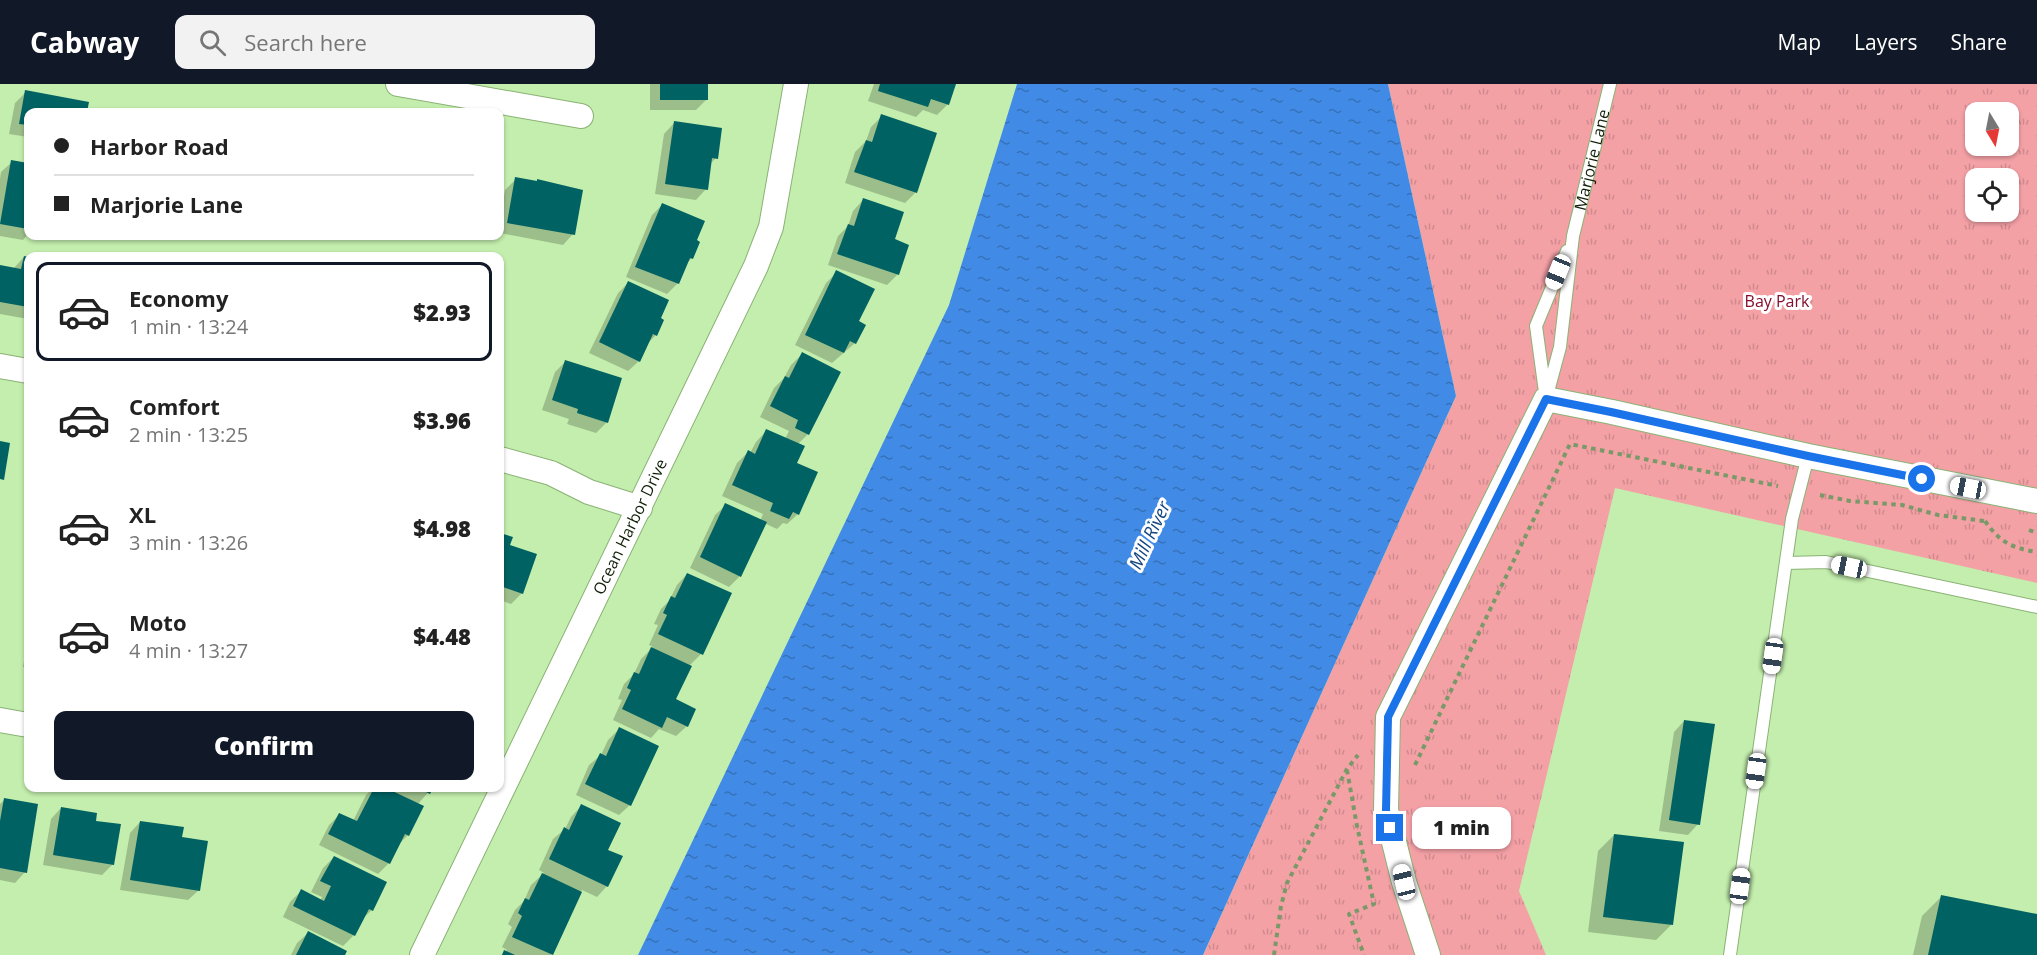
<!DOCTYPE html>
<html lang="en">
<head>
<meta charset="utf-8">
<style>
  body { margin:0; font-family:"Open Sans",sans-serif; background:#f2f2f2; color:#222; height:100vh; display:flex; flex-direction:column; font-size:22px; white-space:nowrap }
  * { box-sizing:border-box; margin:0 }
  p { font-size:20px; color:#767676 }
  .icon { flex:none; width:33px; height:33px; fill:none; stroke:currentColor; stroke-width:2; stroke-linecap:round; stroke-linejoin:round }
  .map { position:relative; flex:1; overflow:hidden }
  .sheet { position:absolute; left:24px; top:168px; width:480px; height:540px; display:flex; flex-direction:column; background:#fff; border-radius:12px; box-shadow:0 2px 4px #0004 }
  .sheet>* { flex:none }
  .banner { position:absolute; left:24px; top:24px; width:480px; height:132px; border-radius:12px; box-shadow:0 2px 4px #0004; display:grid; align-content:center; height:132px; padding:0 30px; background:#fff }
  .needle { width:39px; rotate:170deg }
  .tools { position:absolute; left:1965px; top:18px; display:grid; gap:12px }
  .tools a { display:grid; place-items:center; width:54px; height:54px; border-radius:12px; background:#fff; box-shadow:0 2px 4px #0004; font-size:30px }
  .end { position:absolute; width:27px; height:27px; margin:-14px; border:8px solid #1a73e8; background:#fff; box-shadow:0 0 0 3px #fff }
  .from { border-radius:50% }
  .bubble { position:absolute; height:42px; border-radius:12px; background:#fff; box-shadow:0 2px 4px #0004; font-size:20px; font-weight:800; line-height:42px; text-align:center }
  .car { position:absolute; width:18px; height:36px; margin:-18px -9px; border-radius:8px; box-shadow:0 0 4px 2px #0007; background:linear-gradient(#fff 24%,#345 0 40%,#fff 0 76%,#345 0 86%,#fff 0) }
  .banner b { display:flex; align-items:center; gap:21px; height:57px; font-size:22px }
  .banner b+b { border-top:2px solid #e0e0e0 }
  .banner i { width:15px; height:15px; background:#222 }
  ul { padding:10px 0 0; list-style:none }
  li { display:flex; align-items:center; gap:18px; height:99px; margin:0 12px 9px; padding:0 18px; border:3px solid transparent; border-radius:12px }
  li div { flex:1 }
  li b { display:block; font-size:22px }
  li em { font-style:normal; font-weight:800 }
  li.active { border-color:#111827 }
  li>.icon { width:54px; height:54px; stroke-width:1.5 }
  .primary-button { display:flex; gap:12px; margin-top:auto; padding:12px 30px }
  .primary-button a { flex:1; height:69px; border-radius:12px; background:#111827; color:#fff; font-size:24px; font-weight:800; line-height:69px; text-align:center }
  header { display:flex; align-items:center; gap:36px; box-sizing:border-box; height:84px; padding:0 30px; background:#111827; color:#fff }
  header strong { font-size:28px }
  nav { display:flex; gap:33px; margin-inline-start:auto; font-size:21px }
  .search { width:420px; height:54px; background:#f2f2f2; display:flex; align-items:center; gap:15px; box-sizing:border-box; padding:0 21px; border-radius:12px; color:#767676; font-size:22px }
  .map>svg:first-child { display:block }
</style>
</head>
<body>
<header>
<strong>Cabway</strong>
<div class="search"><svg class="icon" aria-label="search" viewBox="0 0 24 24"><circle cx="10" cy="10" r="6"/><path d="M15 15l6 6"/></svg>Search here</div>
<nav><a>Map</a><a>Layers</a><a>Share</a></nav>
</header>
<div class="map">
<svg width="2037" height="871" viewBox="0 0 2037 871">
  <defs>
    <pattern id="park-tufts" width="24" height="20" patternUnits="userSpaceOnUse" patternTransform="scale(1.5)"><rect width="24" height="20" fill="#f4a1a6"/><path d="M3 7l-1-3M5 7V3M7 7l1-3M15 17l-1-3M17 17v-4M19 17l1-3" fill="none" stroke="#d08a8d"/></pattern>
    <pattern id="water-ripples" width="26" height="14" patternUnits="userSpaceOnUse" patternTransform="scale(1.5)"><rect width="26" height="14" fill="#418be6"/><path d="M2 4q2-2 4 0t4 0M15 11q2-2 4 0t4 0" fill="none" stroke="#3571b8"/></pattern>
  </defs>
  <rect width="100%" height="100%" fill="#c3eead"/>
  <path fill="url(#park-tufts)" fill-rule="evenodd" d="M1388 0H2037V499L1615 404 1519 807 1546 871H1203L1456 312ZM1976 28H2008V62H1976ZM1976 94H2008V128H1976Z"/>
  <path fill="url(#water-ripples)" d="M1017 0H1388L1456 312 1203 871H638L949 221Z"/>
  <path fill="#0003" d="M650 0H707V15L696 26H650Z
    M874 0H955L948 20 937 31 923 26 916 33 868 17Z
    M26 8 87 19 86 28H28V53L9 50 15 19Z
    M882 32 916 108 905 119 845 99 855 68 866 57 871 43Z
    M674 39 716 74 710 80 706 105 696 116 655 110 664 50Z
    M12 78 28 80V150L23 156 0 152V95L1 88Z
    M516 95 536 98 537 96 573 150 563 161 500 149V136L505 106Z
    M863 116 893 156 898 190 887 201 828 181 838 152 848 142 853 127Z
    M662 121 698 158 691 175 685 181 678 199 667 210 626 193 652 131Z
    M24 173 28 174V235L0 230V182L13 185Z
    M837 188 857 238 855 259 832 279 795 261 826 199Z
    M629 198 659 235 656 251 647 260 639 277 628 287 589 269 618 209Z
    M802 270 808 350 797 361 795 380 798 430 787 440 783 439 777 445 764 439 740 492 729 503 690 484 715 431 726 421 760 437 763 430 722 412 737 379 748 368 750 369 756 358 766 347 785 355 789 347 760 333 774 304 784 294 791 281Z
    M565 278 607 338 596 349 567 340 569 335 542 326 555 288Z
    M500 450 511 454 508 462 522 509 511 520 500 516Z
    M687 490 701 570 690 581 674 616 687 642 676 652 659 645 651 654 613 636 622 616 618 615 624 600 634 590 641 575 653 563 649 561 658 541 654 540 661 525 669 517 677 501Z
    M28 553V584L23 583Z
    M1684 637 1698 740 1688 751 1659 747 1674 648Z
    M619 645 630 721 619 731 576 711 589 681 601 671 608 656Z
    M373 704H432L418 720 408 751 398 761 389 779 378 790 319 761 329 741 339 731 353 737 366 711Z
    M4 716 25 788 15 799 0 796V720Z
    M581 722 606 766 607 802 597 813 582 806 551 871H501L507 866 502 863 512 843 508 840 515 826 524 817 531 801 544 789 539 786 553 755 565 745 571 733Z
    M61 724 113 780 102 791 43 781 51 735Z
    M140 738 180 754 199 806 188 816 120 806 130 749Z
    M1614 751 1671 841 1656 856 1588 848 1598 767Z
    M334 773 372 826 361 836 353 852 343 862 283 833 290 818 301 807 320 817 322 813 311 808 323 784Z
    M1942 812 2037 832V871H1913L1922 832Z
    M308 849 343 871H291L297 859Z"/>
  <path fill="#006263" d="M660 0H708V16H660Z
    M880 0H956L949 21 931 15 928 23 878 7Z
    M25 6 89 18 87 28H28V41L19 40Z
    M129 24 145 27V28H128Z
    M150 25 166 27V28H150Z
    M881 30 937 49 917 109 854 88 866 56 872 58Z
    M674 37 722 44 718 75 712 74 708 106 665 100Z
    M11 76 28 79V145L0 140Z
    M515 93 537 97V95L583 106 575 151 507 139Z
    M863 114 904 128 895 155 909 161 899 191 837 170 848 140 854 142Z
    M662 119 705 137 697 156 700 158 693 175 690 174 679 200 635 183Z
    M24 172 28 173V223L0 218V181L21 185Z
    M836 186 875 205 859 237 866 241 856 260 850 257 844 269 805 251Z
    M628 197 669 216 661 234 664 236 657 252 653 250 640 278 599 258Z
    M802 268 841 288 809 351 795 344 798 336 770 322 785 292 789 294Z
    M565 276 622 294 608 339 577 329 578 325 552 316Z
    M766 345 805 362 797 379 818 388 799 431 793 428 789 435 770 427 773 419 732 401 748 366 755 370Z
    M0 357 10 359 4 396 0 395Z
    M725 419 767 438 741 493 700 473Z
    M500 449 513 453 510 461 537 470 523 510 500 502Z
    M687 489 732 509 703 571 658 550 667 531 663 529 671 512 675 514Z
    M651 563 692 582 676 615 696 625 688 643 667 633 662 644 622 625 631 606 627 604 634 588 639 590Z
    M1684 636 1715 640 1700 741 1669 736Z
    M619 643 659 662 631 722 585 700 600 669 606 672Z
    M374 704H386L424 722 409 752 405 750 390 780 328 750 339 729 357 737Z
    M418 704H433L430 710Z
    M4 714 38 720 27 789 0 784V737Z
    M581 720 621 739 608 766 623 772 608 803 549 775 564 743 569 746Z
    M61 723 97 729 96 737 121 740 114 781 53 771Z
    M140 737 184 743 182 753 208 757 200 807 130 796Z
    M1614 750 1684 758 1673 841 1603 833Z
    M334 772 387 798 373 827 369 825 355 852 293 822 301 805 324 817 331 802 320 797Z
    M542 789 582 808 553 871 512 853 522 832 518 829 525 814 529 816Z
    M1941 811 2037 830V871H1928Z
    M308 847 347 867 345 871H296Z
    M504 866 515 871H502Z"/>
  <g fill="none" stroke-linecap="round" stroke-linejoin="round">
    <g stroke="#8ab275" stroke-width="14">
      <g id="lane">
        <path d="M1545 308 1536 242 1567 167"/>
        <path id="s1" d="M1546 315 1560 263 1573 152 1610 0"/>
        <path d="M1786 479 1826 478 2037 523"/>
        <path d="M1730 871 1792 435 1808 372"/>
      </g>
    </g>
    <g stroke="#8ab275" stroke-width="26">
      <g id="street">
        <path d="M398 0 581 32"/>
        <path d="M0 282 28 287"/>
        <path d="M500 375 551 389 589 408 640 424"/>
        <path d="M0 636 28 641"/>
        <path id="s2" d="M422 871 756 182 771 143 796 0"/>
        <path d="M1428 871 1404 798 1386 726 1388 633 1546 315 1612 328 1808 372 2037 417"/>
      </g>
    </g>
    <path stroke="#7a9969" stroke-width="4" stroke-dasharray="4.5 4.5" stroke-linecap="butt" d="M1820 411 1850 417 1902 421 1938 431 1984 437
      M1985 437C2000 458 2011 464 2037 468
      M2029 446 2037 449
      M1415 681 1570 360 1778 402
      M1347 686 1357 742 1374 820 1349 830 1364 871
      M1274 871 1281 822 1287 799 1347 685 1358 671"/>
    <use href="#lane" stroke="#fff" stroke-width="12"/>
    <use href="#street" stroke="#fff" stroke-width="24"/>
  </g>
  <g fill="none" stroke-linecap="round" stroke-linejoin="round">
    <path stroke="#1a73e8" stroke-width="8" d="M1390 744 1386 726 1388 633 1546 315 1611 328 1808 372 1922 395"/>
  </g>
  <g text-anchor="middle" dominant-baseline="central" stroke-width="6" stroke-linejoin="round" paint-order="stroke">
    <g font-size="16" fill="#101f07" stroke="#fff">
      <text stroke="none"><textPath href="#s1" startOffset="244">Marjorie Lane</textPath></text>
      <text stroke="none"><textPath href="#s2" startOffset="476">Ocean Harbor Drive</textPath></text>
    </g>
    <g font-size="16" fill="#850e2c" stroke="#fff">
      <text x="1777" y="217">Bay Park</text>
    </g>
    <g font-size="18" font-style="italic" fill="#134580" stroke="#fff">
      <text transform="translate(1149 451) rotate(-65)">Mill River</text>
    </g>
  </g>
</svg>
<div class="tools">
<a><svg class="needle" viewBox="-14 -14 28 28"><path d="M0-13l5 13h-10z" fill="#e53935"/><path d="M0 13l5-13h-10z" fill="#767676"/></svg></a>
<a><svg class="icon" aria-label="locate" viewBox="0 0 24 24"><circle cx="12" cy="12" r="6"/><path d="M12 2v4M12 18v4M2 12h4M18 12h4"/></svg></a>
</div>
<i class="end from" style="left:1922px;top:395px"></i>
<i class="end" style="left:1390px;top:744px"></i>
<div class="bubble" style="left:1412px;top:723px;width:99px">1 min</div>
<i class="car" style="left:1558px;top:188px;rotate:202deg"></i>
<i class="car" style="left:1968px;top:404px;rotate:281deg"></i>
<i class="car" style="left:1849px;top:483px;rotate:282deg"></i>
<i class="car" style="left:1773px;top:572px;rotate:188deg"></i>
<i class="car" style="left:1756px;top:687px;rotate:188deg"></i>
<i class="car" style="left:1404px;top:798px;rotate:346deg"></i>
<i class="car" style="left:1740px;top:802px;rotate:8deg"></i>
<div class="banner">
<b><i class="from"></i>Harbor Road</b>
<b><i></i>Marjorie Lane</b>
</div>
<section class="sheet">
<ul>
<li class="active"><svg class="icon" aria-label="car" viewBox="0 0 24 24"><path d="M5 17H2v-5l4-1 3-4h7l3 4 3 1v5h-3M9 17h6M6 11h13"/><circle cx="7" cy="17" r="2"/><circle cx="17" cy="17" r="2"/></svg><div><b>Economy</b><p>1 min · 13:24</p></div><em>$2.93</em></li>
<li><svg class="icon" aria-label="car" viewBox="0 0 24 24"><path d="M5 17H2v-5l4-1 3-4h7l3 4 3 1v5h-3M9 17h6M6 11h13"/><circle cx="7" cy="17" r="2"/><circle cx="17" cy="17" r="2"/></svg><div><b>Comfort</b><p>2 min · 13:25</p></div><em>$3.96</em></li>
<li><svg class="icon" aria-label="car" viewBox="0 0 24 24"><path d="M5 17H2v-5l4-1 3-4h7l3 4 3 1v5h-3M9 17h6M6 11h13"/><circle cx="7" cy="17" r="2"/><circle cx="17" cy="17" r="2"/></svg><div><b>XL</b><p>3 min · 13:26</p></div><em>$4.98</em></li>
<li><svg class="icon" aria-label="car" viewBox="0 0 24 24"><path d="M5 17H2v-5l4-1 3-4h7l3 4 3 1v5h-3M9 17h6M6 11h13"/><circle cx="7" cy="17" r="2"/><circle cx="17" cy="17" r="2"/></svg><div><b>Moto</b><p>4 min · 13:27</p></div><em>$4.48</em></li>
</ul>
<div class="primary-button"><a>Confirm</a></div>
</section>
</div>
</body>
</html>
